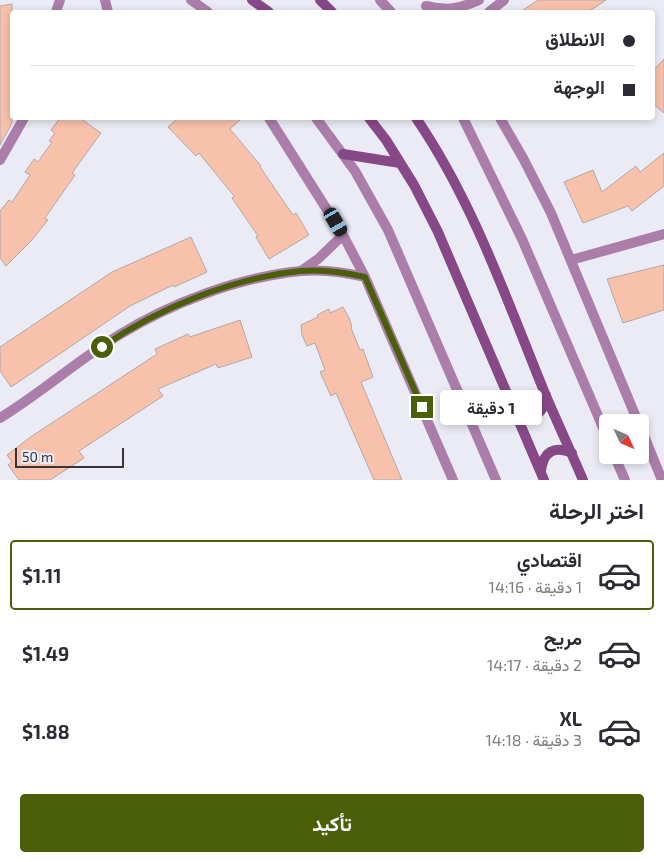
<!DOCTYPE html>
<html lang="ar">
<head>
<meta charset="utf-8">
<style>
  body { margin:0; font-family:"Exo 2",Vazirmatn,sans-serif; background:#f2f2f3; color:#2b2b33; direction:rtl; height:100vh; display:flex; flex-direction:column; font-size:19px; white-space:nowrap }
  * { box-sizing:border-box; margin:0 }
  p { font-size:16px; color:#7c7c81 }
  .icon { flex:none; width:28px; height:28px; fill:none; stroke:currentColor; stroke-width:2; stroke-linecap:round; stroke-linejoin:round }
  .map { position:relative; height:480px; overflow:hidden; direction:ltr }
  .panel { display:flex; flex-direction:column; background:#fff; flex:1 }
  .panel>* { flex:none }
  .banner { position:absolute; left:10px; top:10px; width:645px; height:110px; border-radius:5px; box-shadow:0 2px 8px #0003; direction:rtl; display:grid; align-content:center; height:110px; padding:0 20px; background:#fff }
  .needle { width:32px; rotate:134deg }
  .tools { position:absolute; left:599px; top:414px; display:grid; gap:10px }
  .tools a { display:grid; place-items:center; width:50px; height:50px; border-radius:5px; background:#fff; box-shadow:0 2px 8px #0003; font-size:25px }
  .scale { position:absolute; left:15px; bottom:12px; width:109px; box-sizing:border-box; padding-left:5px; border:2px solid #353539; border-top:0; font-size:14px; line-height:18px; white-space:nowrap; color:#353539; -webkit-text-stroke:4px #eaebf4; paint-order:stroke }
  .end { position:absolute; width:22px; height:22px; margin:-11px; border:6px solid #4a5f08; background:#fff; box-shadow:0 0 0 2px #fff }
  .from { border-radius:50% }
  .bubble { position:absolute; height:35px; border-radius:5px; background:#fff; box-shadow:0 2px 8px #0003; font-size:16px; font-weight:700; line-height:35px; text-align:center; direction:rtl }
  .car { position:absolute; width:15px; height:30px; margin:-15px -8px; border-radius:6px; box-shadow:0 0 4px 1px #0007; background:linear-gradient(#222 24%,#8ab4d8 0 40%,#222 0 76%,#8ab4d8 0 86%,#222 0) }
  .banner b { display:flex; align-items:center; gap:18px; height:48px; font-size:19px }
  .banner b+b { border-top:1px solid #e1e1e2 }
  .banner i { width:12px; height:12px; background:#2b2b33 }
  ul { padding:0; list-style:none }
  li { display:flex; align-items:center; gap:15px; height:70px; margin:0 10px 8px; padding:0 10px; border:2px solid transparent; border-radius:5px }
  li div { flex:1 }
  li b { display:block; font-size:19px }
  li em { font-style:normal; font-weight:700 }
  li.active { border-color:#4a5f08 }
  li>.icon { width:45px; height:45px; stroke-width:1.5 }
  h2 { padding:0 20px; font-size:22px; line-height:60px }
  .primary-button { display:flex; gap:10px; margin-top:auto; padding:10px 20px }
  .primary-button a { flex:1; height:58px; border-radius:5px; background:#4a5f08; color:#fff; font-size:20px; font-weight:700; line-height:58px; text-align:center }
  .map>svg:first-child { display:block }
</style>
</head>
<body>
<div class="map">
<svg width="664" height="480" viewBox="0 0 664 480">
  <rect width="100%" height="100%" fill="#eaebf4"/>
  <path fill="#f8c1ac" stroke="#b1a8a5" d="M538 0H606L588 12H520Z
    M12 4V123L0 145V6Z
    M664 59V113L652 103V72Z
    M60 118H80L101 133 72 173 75 175 45 218 48 220 31 241 6 266 0 258V211L9 200 12 202 30 175 25 172 34 159 38 162 52 142 49 141 55 133 51 130Z
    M178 118H242L230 129 261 166 260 167 293 215 296 213 309 235 269 259 256 237 258 236 232 198 234 196 199 153 196 156 168 127Z
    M664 153V186L632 211 628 206 583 223 564 182 593 170 602 192 636 166 640 172Z
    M191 237 207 272 174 287 173 285 130 306 11 387 0 371V347L112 272Z
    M664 265V310L623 323 607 279Z
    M343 307 349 318 352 327 351 328 360 350 363 349 373 377 361 382 402 480H374L336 393 331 396 320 372 325 370 315 343 307 346 302 335 301 325 318 317 317 315 329 309 330 313Z
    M240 320 252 357 218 368 216 364 158 389 163 396 79 451 84 458 50 480H19L8 465 12 462 7 455 32 436 157 354 155 349 188 334 190 337Z"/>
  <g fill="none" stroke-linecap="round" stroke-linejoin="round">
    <path stroke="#aa7ea9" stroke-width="10" d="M105 0 108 12
      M191 0 208 12
      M380 0 391 12
      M426 6C448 11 459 9 479 0
      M56 12 60 0
      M489 12 504 0
      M269 118 343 235 365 277 453 480
      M316 118 355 171 388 230 496 480
      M463 118 522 239 608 439
      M500 118 523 158 551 213 638 422
      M0 160 24 118
      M571 260 664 234
      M301 271 318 259 343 235
      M0 418C41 393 78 360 119 335 171 303 239 277 301 271 322 269 344 272 365 277
      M640 426 662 480
      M614 455 625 480"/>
    <path stroke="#874887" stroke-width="10" d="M252 0 269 12
      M320 0 332 12
      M369 118 386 140 414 185 438 232 544 480
      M416 118C474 203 507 301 546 396 558 424 571 452 583 480
      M343 154 400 163
      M515 412C532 422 544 415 546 395
      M541 471C543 452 554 445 572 453"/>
  </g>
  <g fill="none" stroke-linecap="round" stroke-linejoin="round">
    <path stroke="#4a5f08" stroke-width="6" d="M102 347C158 308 233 278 300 271 322 269 344 272 365 277L422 407"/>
  </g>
</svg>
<div class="tools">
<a><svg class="needle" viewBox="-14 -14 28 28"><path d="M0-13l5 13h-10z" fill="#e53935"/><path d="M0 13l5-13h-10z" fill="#7c7c81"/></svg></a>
</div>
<div class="scale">50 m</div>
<i class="end from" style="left:102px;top:347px"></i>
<i class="end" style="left:422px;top:407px"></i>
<div class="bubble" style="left:440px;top:390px;width:102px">1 دقيقة</div>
<i class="car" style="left:336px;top:222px;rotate:150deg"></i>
<div class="banner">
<b><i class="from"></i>الانطلاق</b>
<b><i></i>الوجهة</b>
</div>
</div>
<section class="panel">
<h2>اختر الرحلة</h2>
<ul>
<li class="active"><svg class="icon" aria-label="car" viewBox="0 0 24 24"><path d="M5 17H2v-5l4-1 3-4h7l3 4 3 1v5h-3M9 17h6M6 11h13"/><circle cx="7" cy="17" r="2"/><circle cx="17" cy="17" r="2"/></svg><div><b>اقتصادي</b><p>1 دقيقة · 14:16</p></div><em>$1.11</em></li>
<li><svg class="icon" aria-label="car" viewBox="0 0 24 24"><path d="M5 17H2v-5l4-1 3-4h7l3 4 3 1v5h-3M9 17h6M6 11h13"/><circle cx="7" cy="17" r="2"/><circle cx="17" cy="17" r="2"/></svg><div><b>مريح</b><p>2 دقيقة · 14:17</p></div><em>$1.49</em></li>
<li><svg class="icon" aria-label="car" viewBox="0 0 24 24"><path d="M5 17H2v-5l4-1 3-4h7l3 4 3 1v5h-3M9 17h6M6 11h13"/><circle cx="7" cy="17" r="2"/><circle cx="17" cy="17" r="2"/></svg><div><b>XL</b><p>3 دقيقة · 14:18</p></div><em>$1.88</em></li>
</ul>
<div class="primary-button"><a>تأكيد</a></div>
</section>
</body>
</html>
